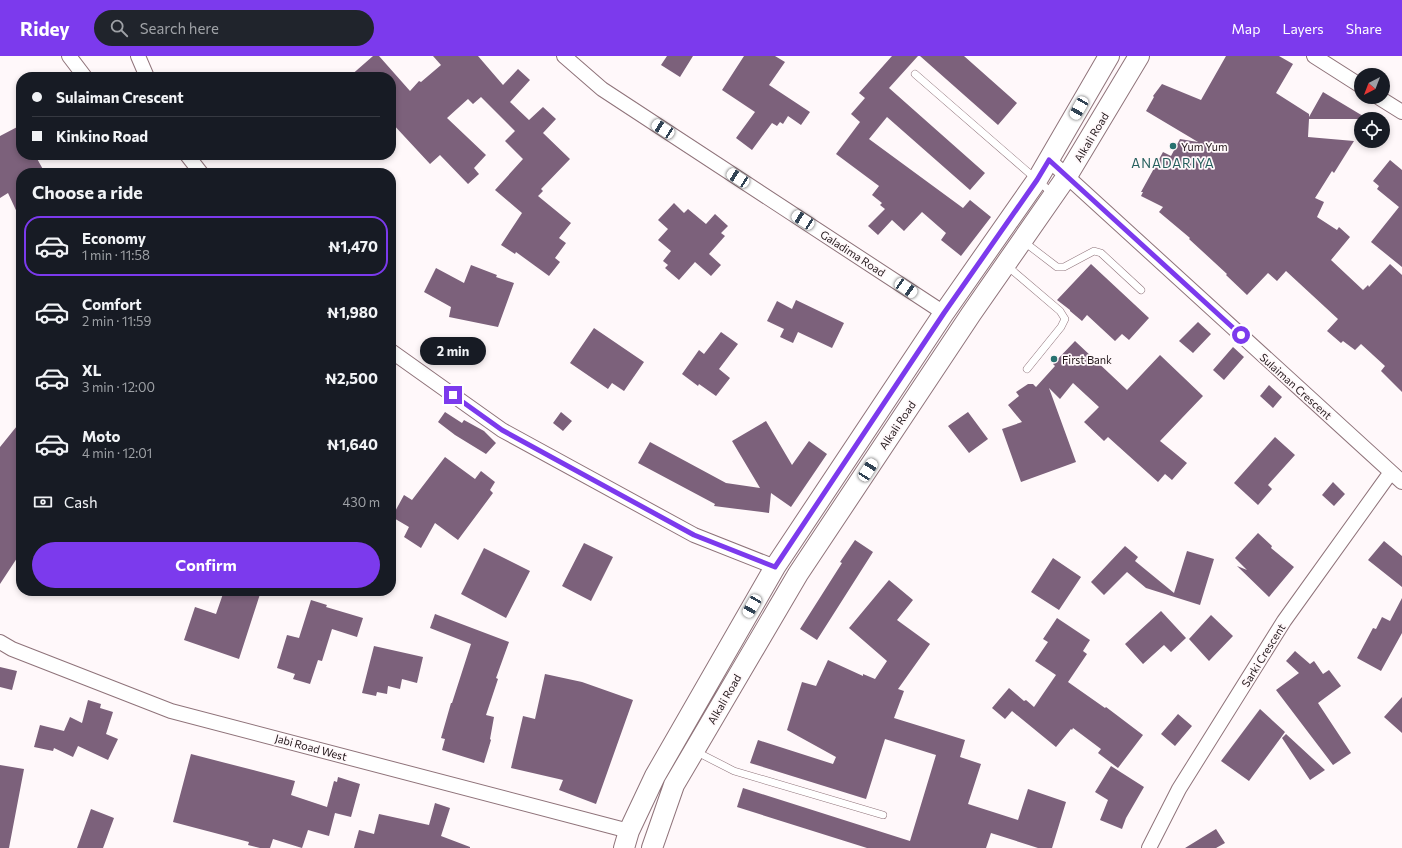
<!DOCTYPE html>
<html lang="en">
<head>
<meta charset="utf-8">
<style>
  body { margin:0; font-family:Commissioner,sans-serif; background:#20242c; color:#f1f3f6; height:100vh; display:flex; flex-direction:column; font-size:15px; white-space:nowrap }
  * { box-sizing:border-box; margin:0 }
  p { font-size:13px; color:#9ea1a6 }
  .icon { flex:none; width:22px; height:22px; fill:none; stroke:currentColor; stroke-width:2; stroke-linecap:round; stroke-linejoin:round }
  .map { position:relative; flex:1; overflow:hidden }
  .sheet { position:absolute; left:16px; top:112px; width:380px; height:428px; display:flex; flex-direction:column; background:#171b24; border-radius:16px; box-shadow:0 2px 6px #0003 }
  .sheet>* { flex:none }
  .guide { position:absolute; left:16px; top:16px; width:380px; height:88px; border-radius:16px; box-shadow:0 2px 6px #0003; display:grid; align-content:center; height:88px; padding:0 16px; background:#171b24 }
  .needle { width:26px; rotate:222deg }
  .buttons { position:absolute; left:1354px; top:12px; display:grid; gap:8px }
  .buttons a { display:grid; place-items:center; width:36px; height:36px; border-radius:50%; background:#171b24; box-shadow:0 2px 6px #0003; font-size:20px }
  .end { position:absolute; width:18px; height:18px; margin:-9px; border:5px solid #7c3aed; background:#fff; box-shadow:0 0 0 2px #fff }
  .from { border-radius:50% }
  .bubble { position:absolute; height:28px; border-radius:14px; background:#171b24; box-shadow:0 2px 6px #0003; font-size:13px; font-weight:700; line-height:28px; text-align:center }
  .car { position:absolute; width:12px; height:24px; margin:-12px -6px; border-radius:5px; box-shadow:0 0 3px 1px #0007; background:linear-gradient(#fff 24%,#345 0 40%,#fff 0 76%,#345 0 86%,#fff 0) }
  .guide b { display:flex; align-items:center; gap:14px; height:38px; font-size:15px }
  .guide b+b { border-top:1px solid #363941 }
  .guide i { width:10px; height:10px; background:#f1f3f6 }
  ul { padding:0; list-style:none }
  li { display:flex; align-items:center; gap:12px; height:60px; margin:0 8px 6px; padding:0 8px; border:2px solid transparent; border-radius:16px }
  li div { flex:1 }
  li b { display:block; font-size:15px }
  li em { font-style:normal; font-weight:700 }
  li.active { border-color:#7c3aed }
  li>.icon { width:36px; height:36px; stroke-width:1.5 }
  h2 { padding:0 16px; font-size:18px; line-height:48px }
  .pay { display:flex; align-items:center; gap:10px; height:44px; padding:0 16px; font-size:15px }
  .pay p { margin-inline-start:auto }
  .primary-button { display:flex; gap:8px; margin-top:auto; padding:8px 16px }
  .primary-button a { flex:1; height:46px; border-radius:24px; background:#7c3aed; color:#fff; font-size:16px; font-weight:700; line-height:46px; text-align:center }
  header { display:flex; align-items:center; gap:24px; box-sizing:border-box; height:56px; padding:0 20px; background:#7c3aed; color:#fff }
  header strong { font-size:19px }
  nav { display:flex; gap:22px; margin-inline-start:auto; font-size:14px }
  .search { width:280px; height:36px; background:#20242c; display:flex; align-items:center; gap:10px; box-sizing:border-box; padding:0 14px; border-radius:22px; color:#9ea1a6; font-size:15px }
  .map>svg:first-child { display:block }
</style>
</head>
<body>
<header>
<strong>Ridey</strong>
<div class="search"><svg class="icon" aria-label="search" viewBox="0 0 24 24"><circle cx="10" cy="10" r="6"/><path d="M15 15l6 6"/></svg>Search here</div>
<nav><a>Map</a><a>Layers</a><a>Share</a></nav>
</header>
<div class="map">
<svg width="1402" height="792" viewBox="0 0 1402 792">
  <rect width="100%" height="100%" fill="#fff8fa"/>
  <path fill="#7c617b" d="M373 0H379L410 35 419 25 421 26 441 9 433 0H478L503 29 518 13 530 24 510 46 529 64 543 51 556 63 543 77 570 103 541 133 543 135 538 140 571 167 559 182 566 187 555 202 560 206 549 220 516 196 515 198 501 189 522 157 495 134 523 103 505 85 515 75 481 41 473 48 468 43 447 62 486 99 474 112 479 118 468 128 440 99 430 108 391 66V21H349Z
    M667 0H693L680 21 661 9Z
    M744 0H775L785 6 769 29 810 56 801 69 788 60 783 68 780 66 777 70 772 67 752 94 736 82 755 56 722 34Z
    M892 0H918L889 32 985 117 970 134 887 61 869 83 963 152 970 144 991 161 961 200 941 184 946 177 922 156 904 175 892 164 878 179 868 170 885 153 880 149 882 147 872 139 879 130 836 98 860 66 851 58 865 42 859 37Z
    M920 0H964L1017 47 998 69Z
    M1226 0H1279L1293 8 1276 37 1309 58V61L1323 36 1368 63H1309L1308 81 1354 85 1334 117 1332 115 1315 142 1324 146 1317 161 1337 174 1339 171 1350 181 1331 204 1363 234 1368 229 1369 231 1390 208 1402 219V336L1381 315 1385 310 1361 288 1355 294 1343 285 1341 287 1327 275 1338 263 1286 215 1277 225 1268 217 1247 239 1226 219 1227 218 1189 183 1190 182 1159 156 1163 151 1141 140 1143 136H1141L1163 96 1171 100 1180 83 1198 86 1146 55 1154 41 1153 40 1162 28 1201 44Z
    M21 69V99H35L45 117H21V165L8 137 0 142V80Z
    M1390 104 1402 114V211L1371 186 1399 151 1377 133 1379 130 1373 125Z
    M674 147 684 157 688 153 706 168 715 158 728 170 721 177 725 180 709 198 721 209 711 220 695 206 679 224 665 212 668 209 663 205 671 195 658 184 668 173 658 164Z
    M1091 208 1149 262 1129 284 1122 278 1115 285 1087 259 1082 265 1070 255V254L1057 244Z
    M471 209 497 219 496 221 514 227 498 271 449 261 451 251 424 236 436 212 464 227Z
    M796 244 844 267 832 292 798 276 793 287 780 281 784 273 767 265 777 245 792 253Z
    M1198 266 1211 278 1193 297 1179 285Z
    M594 272 644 306 624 335 612 327 608 333 570 307Z
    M721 276 738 288 719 313 730 322 716 340 699 328 698 330 682 318 699 294 704 298Z
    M1075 285 1127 334 1160 299 1203 340 1160 385 1187 407 1172 424 1165 418 1158 426 1108 381 1104 385 1084 366 1099 351 1073 327 1060 343 1049 332 1076 406 1021 426 1002 373 1022 366 1008 349 1019 340 1016 336 1028 328H1033L1036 331 1055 310 1053 308Z
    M1233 291 1244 301 1224 324 1213 314Z
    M1269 329 1282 341 1273 352 1260 340Z
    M445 356 462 367 464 364 484 375 496 387 486 398 455 379 438 366Z
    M561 356 572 365 563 375 553 367Z
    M968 356 988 383 969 397 948 370Z
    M21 365V496L0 528V391Z
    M766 365 792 409 809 385 827 398 791 451 771 437 769 457 714 450 715 448 638 407 650 386 726 427 760 432 732 385Z
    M1275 381 1295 399 1268 429 1272 433 1258 449 1234 427Z
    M445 401 475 423 481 415 495 426 490 434 493 437 458 484 435 467 421 492 404 481 409 471 392 461 404 439 412 444Z
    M1333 426 1345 438 1334 450 1322 439Z
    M1258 477 1272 490 1271 492 1294 511 1269 541 1237 510 1247 514 1235 502Z
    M855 484 873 496 817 584 800 573 842 507 840 506Z
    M1384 485 1402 500V531L1368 504Z
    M584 487 613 501 591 545 562 530Z
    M1125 490 1138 501 1135 505 1174 537 1187 495 1214 503 1200 549 1146 532 1127 516 1104 539 1091 526Z
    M484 492 530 515 506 562 461 538Z
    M1053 502 1081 521 1059 554 1031 536Z
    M889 524 913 544 897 564 930 588 898 633 904 635 894 662 965 684 960 701 981 708 968 748 1018 764 1028 733 1066 746 1052 792H1038L991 777 986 792H867L737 751 743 732 910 785 936 699 885 683 866 743 750 707 758 684 833 708 836 701 787 674 802 626 816 630 828 604 863 620V618L875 623 887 605 849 572Z
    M224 535H261L239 603 184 584 195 551 216 558Z
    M1402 542V577L1381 615 1357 602 1373 572 1376 573 1382 561 1390 565Z
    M311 544 327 549 326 551 363 562 357 581 332 573 322 605 318 604 310 628 293 623 295 618 277 612 287 579 299 582Z
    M1161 555 1186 582 1171 596 1164 589 1143 608 1125 588Z
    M435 558 509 586 496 622 498 623 486 659 494 661 490 683 491 684 484 707 442 694 445 683 441 682 451 647H452L471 588 430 572Z
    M1211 559 1233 580 1209 605 1189 583Z
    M1057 562 1090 584 1083 595 1087 598 1068 626 1105 652 1106 651 1143 679 1118 712 1098 697 1101 693 1073 672 1072 674 1071 673 1056 691 1012 655 1005 663 992 652 1009 632 1024 645 1026 644 1034 651 1056 619 1035 605 1048 586 1043 583Z
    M374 590 423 601 417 627 402 623 400 633 388 630 387 638 377 636 376 640 362 637Z
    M1295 595 1310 608 1314 605 1323 618 1329 614 1341 630 1318 647 1351 697 1333 709 1276 634 1299 617 1286 605Z
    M0 611 17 615 12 634 0 631Z
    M545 618 582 626 633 644 596 748 559 734 563 724 511 712 523 660 535 663Z
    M1402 641V677L1384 661Z
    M88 644 101 648 100 652 113 656 106 678 118 683 108 704 78 690 73 701 54 692 53 695 34 691 40 669 64 675 70 661 82 667Z
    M1260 653 1285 676 1249 725 1221 705Z
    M1178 658 1192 670 1175 690 1161 678Z
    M1286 678 1325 714 1310 724 1282 682Z
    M191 698 295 725 291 739 327 751 334 725 337 726 338 721 360 728 351 761 335 757 329 780 308 774 302 792 273 783 270 792H260L248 789 249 786 173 766Z
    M0 709 24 713 9 792H0Z
    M1111 710 1144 731 1126 762 1122 773 1100 764 1108 744 1095 736Z
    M435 747 450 752 441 780 470 791V792H354L359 774 374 778 379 758 429 769Z
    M91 753 114 762 103 792H77Z
    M1216 773 1225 787 1216 792H1185Z"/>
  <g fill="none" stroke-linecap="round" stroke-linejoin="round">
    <g stroke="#8f737a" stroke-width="8">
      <path id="lane" d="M915 18 1052 137
        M1023 185 1057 211H1064L1094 195 1101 197 1141 234
        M1006 209 1060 255 1065 263 1061 271 1027 313
        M695 695 734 715 883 759"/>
    </g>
    <g stroke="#8f737a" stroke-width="16">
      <path id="street" d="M69 0 85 21
        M138 0 147 21
        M564 0 602 33 944 257
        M1314 0 1361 30
        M1378 41 1402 56
        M187 99 201 117
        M1049 104 1402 426
        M391 295 502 374 694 479 775 511
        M0 586 12 593 171 655 629 775
        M1149 792 1179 733 1284 565 1391 416"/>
    </g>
    <g stroke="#8f737a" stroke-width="22">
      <path id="secondary" d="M624 792 629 775 655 720 775 511 944 257 1037 124 1109 0
        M652 792 674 729 798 518 971 258 1067 120 1139 0"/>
    </g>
    <use href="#lane" stroke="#fff" stroke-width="7"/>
    <use href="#street" stroke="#fff" stroke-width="14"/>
    <use href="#secondary" stroke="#fff" stroke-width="20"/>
  </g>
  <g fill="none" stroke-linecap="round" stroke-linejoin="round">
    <path stroke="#7c3aed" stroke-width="5" d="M453 339 502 374 694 479 775 511 944 257 1037 124 1049 104 1241 279"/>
  </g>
  <g fill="#287270" stroke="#fff8fa" stroke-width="1.5">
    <circle cx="1173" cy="90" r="4"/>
    <circle cx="1054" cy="303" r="4"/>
  </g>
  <g text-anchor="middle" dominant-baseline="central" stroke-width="3.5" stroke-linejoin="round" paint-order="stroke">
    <g font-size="11" fill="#22171a" stroke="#fff8fa">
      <text transform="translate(1091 81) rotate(-59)">Alkali Road</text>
      <text transform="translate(853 197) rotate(33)">Galadima Road</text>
      <text transform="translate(1296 330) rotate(42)">Sulaiman Crescent</text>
      <text transform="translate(897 369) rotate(-56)">Alkali Road</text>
      <text transform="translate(1263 599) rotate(-58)">Sarki Crescent</text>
      <text transform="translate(724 643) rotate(-60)">Alkali Road</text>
      <text transform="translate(311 691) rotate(15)">Jabi Road West</text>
    </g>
    <g font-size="11" fill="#22171a" stroke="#fff8fa" text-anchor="start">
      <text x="1181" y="90">Yum Yum</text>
      <text x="1062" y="303">First Bank</text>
    </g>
    <g font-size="13" letter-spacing="1" fill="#255f5d" stroke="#fff8fa">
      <text x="1173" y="107">ANADARIYA</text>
    </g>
  </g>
</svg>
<div class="buttons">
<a><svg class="needle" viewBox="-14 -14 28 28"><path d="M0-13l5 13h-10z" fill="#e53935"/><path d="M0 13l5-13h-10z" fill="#9ea1a6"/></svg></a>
<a><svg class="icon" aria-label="locate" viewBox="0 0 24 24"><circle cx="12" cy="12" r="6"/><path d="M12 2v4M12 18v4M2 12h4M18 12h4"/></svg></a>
</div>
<i class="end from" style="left:1241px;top:279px"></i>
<i class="end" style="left:453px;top:339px"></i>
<div class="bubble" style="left:420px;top:281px;width:66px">2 min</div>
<i class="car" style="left:1079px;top:52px;rotate:210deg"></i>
<i class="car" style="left:663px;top:73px;rotate:303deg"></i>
<i class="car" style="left:738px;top:122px;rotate:303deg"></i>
<i class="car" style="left:803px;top:164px;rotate:303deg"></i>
<i class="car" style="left:906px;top:232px;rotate:124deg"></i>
<i class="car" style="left:868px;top:414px;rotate:33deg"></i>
<i class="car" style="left:752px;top:550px;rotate:210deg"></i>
<div class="guide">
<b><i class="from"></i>Sulaiman Crescent</b>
<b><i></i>Kinkino Road</b>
</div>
<section class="sheet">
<h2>Choose a ride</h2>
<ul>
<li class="active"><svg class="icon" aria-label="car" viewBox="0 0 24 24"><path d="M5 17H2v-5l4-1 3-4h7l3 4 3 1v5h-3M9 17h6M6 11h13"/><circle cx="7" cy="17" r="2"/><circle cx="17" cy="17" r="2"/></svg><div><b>Economy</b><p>1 min · 11:58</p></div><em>₦1,470</em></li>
<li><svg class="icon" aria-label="car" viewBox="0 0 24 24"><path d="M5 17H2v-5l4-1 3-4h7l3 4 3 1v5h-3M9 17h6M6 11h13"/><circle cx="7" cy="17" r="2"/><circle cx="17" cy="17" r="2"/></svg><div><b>Comfort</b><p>2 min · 11:59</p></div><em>₦1,980</em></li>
<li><svg class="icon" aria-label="car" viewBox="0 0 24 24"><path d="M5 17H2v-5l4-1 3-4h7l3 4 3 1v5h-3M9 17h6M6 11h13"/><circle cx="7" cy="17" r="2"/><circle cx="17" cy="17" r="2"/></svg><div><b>XL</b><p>3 min · 12:00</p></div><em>₦2,500</em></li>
<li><svg class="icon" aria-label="car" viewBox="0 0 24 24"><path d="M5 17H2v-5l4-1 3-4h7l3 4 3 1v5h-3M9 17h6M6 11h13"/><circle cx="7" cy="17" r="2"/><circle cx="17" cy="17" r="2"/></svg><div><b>Moto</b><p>4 min · 12:01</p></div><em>₦1,640</em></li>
</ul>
<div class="pay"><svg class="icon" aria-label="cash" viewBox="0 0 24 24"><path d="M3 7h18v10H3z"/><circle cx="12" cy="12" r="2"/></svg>Cash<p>430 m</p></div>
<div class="primary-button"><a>Confirm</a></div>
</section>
</div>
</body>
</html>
